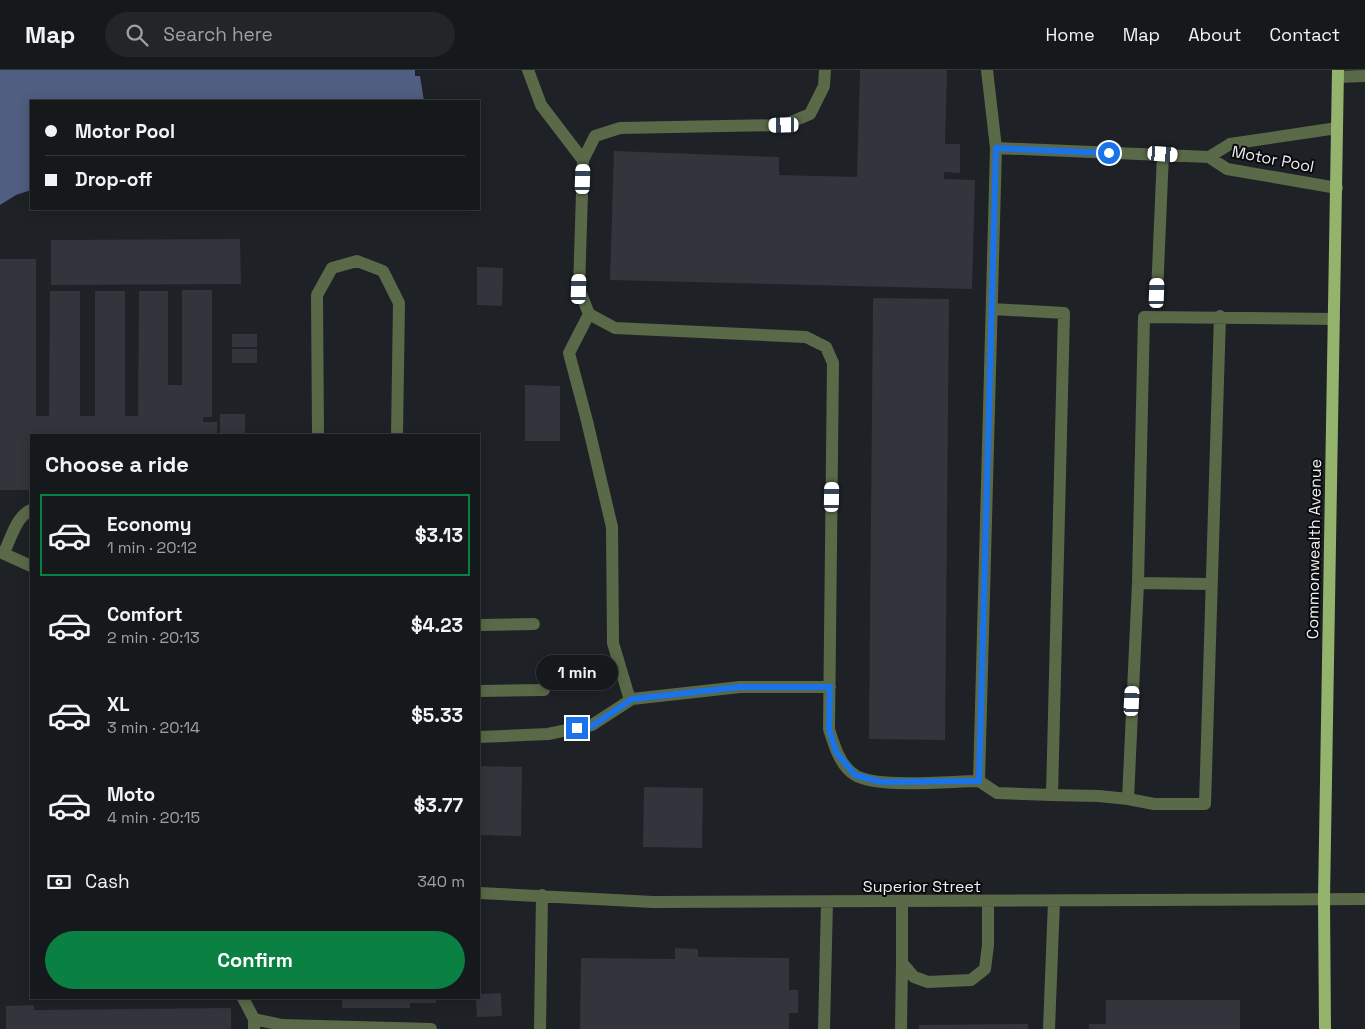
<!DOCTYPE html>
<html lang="en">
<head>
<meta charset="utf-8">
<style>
  body { margin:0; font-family:"Space Grotesk",sans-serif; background:#232629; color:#f1f3f6; height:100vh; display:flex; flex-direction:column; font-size:19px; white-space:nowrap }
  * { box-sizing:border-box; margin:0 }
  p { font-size:16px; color:#9ea0a3 }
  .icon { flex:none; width:28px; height:28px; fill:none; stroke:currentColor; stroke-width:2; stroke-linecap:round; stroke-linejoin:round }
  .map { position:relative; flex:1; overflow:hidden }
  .details { position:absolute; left:30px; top:364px; width:450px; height:565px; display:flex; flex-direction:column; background:#16191c; border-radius:0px; box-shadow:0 2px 12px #0003,0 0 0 1px #35383b }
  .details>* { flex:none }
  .top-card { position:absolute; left:30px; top:30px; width:450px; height:110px; border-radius:0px; box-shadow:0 2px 12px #0003,0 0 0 1px #35383b; display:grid; align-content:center; height:110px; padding:0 15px; background:#16191c }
  .end { position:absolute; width:22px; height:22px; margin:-11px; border:6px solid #1a73e8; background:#fff; box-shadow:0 0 0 2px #fff }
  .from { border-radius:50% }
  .bubble { position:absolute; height:35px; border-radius:18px; background:#16191c; box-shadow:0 2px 12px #0003,0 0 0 1px #35383b; font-size:16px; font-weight:700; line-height:35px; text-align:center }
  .car { position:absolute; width:15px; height:30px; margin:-15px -8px; border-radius:6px; box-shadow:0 0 4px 1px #0007; background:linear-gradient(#fff 24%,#345 0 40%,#fff 0 76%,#345 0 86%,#fff 0) }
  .top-card b { display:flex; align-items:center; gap:18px; height:48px; font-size:19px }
  .top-card b+b { border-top:1px solid #35383b }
  .top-card i { width:12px; height:12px; background:#f1f3f6 }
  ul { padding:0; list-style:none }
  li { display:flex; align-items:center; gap:15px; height:82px; margin:0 10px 8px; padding:0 5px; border:2px solid transparent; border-radius:0px }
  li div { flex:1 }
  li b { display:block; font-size:19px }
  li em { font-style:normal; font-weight:700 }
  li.active { border-color:#0b8043 }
  li>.icon { width:45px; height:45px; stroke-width:1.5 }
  h2 { padding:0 15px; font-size:22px; line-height:60px }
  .pay { display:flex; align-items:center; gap:12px; height:55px; padding:0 15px; font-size:19px }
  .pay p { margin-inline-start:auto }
  .primary-button { display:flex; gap:10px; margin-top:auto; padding:10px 15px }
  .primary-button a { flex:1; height:58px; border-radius:30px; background:#0b8043; color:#fff; font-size:20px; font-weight:700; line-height:58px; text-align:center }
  header { display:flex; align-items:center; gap:30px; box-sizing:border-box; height:70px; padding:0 25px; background:#16191c; border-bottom:1px solid #35383b }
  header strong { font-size:24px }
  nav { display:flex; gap:28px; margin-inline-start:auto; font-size:18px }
  .search { width:350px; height:45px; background:#232629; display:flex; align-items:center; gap:12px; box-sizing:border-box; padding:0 18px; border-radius:28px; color:#9ea0a3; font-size:19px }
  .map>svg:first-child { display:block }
</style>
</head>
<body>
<header>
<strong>Map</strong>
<div class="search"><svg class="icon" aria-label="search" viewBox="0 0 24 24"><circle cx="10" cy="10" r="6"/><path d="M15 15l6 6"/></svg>Search here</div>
<nav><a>Home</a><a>Map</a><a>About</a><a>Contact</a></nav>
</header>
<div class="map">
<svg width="1365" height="959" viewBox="0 0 1365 959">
  <rect width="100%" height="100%" fill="#1e2126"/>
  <path fill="#505e81" d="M0 0H415V6H420L424 31H31V120L16 125 0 135Z"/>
  <path fill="#32353b" d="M860 0H947L945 74H960V103L944 102V109L975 110 972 219 610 210 614 81 779 87V105L857 107Z
    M240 169 241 214 51 215V170Z
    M0 189H36V346H49L50 221H80V346H95V221H125V346H138L139 221H168V315H182V220H212V347H203V352H217V365H31L30 420H0Z
    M477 197 503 198 502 236 477 235Z
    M873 228 949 229 945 670 869 669Z
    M232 264H257V277H232Z
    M232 279H257V293H232Z
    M525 315 560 316V371H525Z
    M220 344H245V365H220Z
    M479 696 522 697 521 766 479 765Z
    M644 717 703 718 702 778 643 777Z
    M675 878 698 879V887L789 888V920H798V943H789V959H580L581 888 675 889Z
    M501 923 502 946 477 947 476 928H479V924Z
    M342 928H437L436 933H410V938H342Z
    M1106 930H1240V959H1089V954H1106Z
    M34 935V940L231 938V959H6V936Z
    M1028 954V959H919V955Z"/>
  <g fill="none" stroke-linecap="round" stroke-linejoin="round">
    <path stroke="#5a6948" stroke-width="12" d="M528 0 541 35 583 90
      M825 0 824 16 810 44 784 55 620 58 595 66 583 90 579 219 589 244 615 258 806 267 826 277 833 293 829 659C834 675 840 696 855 705 877 719 951 711 979 711L996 78 987 0
      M1338 7 1365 6
      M996 78 1209 87 1227 99 1337 118
      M1209 87 1230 74 1337 58
      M1157 223 1163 84
      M992 239 1064 243 1052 725 1099 726 1128 729
      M589 244 569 283 587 351 612 457 613 573 630 630
      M1220 246 1205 734H1154L1128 729 1138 513 1144 247 1334 249
      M318 365 317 225 332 198 357 191 383 201 399 233 397 365
      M0 482 31 496
      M4 483C10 470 17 445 31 440
      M1138 513 1211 514
      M479 555 534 554
      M479 621 544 620
      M479 667 548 664 592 655 632 629 740 617H830
      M979 711 997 723 1052 725
      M479 823 653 832 1365 829
      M902 832V893L914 907 928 912 971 910 985 899 988 875V831
      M243 928 254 949
      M254 959V949L282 955 431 959
      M540 959 542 825
      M824 959 827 832
      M901 959 902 893
      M1049 959 1054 831"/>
    <path stroke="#94b36d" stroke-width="12" d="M1325 959 1324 829 1338 0"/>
  </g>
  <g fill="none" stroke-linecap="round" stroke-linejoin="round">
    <path stroke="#1a73e8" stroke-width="6" d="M577 658 592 656 632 629 740 617H830L829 659 836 682 855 705 881 712 979 711 996 78 1109 83"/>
  </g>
  <g text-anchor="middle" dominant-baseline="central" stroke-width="4" stroke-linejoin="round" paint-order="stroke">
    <g font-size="16" fill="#eeeff3" stroke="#090a0c">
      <text transform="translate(1273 89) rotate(11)">Motor Pool</text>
      <text transform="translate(1314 479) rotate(-89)">Commonwealth Avenue</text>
      <text x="922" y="816">Superior Street</text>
    </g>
  </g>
</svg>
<i class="end from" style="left:1109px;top:83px"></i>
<i class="end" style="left:577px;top:658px"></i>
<div class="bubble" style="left:536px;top:585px;width:82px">1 min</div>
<i class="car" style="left:784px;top:55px;rotate:269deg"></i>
<i class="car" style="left:1163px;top:84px;rotate:94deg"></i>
<i class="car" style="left:583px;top:109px;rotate:2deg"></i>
<i class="car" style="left:579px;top:219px;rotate:2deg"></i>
<i class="car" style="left:1157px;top:223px;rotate:2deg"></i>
<i class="car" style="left:832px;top:427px;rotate:1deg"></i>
<i class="car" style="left:1132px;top:631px;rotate:3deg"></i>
<div class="top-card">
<b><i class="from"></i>Motor Pool</b>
<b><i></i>Drop-off</b>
</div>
<section class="details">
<h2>Choose a ride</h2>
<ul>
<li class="active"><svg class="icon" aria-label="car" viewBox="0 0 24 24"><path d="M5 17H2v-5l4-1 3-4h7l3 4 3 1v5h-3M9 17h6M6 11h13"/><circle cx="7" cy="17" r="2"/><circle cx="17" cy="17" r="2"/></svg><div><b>Economy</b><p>1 min · 20:12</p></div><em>$3.13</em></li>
<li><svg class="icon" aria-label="car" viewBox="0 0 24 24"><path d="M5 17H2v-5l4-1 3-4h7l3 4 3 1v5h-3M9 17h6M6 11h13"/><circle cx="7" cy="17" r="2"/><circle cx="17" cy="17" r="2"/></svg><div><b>Comfort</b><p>2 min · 20:13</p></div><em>$4.23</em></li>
<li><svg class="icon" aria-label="car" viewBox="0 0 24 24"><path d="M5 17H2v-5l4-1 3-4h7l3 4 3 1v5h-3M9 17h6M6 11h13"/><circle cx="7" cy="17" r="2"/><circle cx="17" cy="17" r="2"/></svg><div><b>XL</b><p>3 min · 20:14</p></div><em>$5.33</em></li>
<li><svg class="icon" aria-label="car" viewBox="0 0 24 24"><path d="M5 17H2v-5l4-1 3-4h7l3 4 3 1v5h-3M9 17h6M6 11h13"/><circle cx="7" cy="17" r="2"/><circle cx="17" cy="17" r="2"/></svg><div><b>Moto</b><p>4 min · 20:15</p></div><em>$3.77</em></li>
</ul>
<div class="pay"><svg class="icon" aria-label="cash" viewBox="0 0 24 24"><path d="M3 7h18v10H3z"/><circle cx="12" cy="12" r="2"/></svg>Cash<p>340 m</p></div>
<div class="primary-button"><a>Confirm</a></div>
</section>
</div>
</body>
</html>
